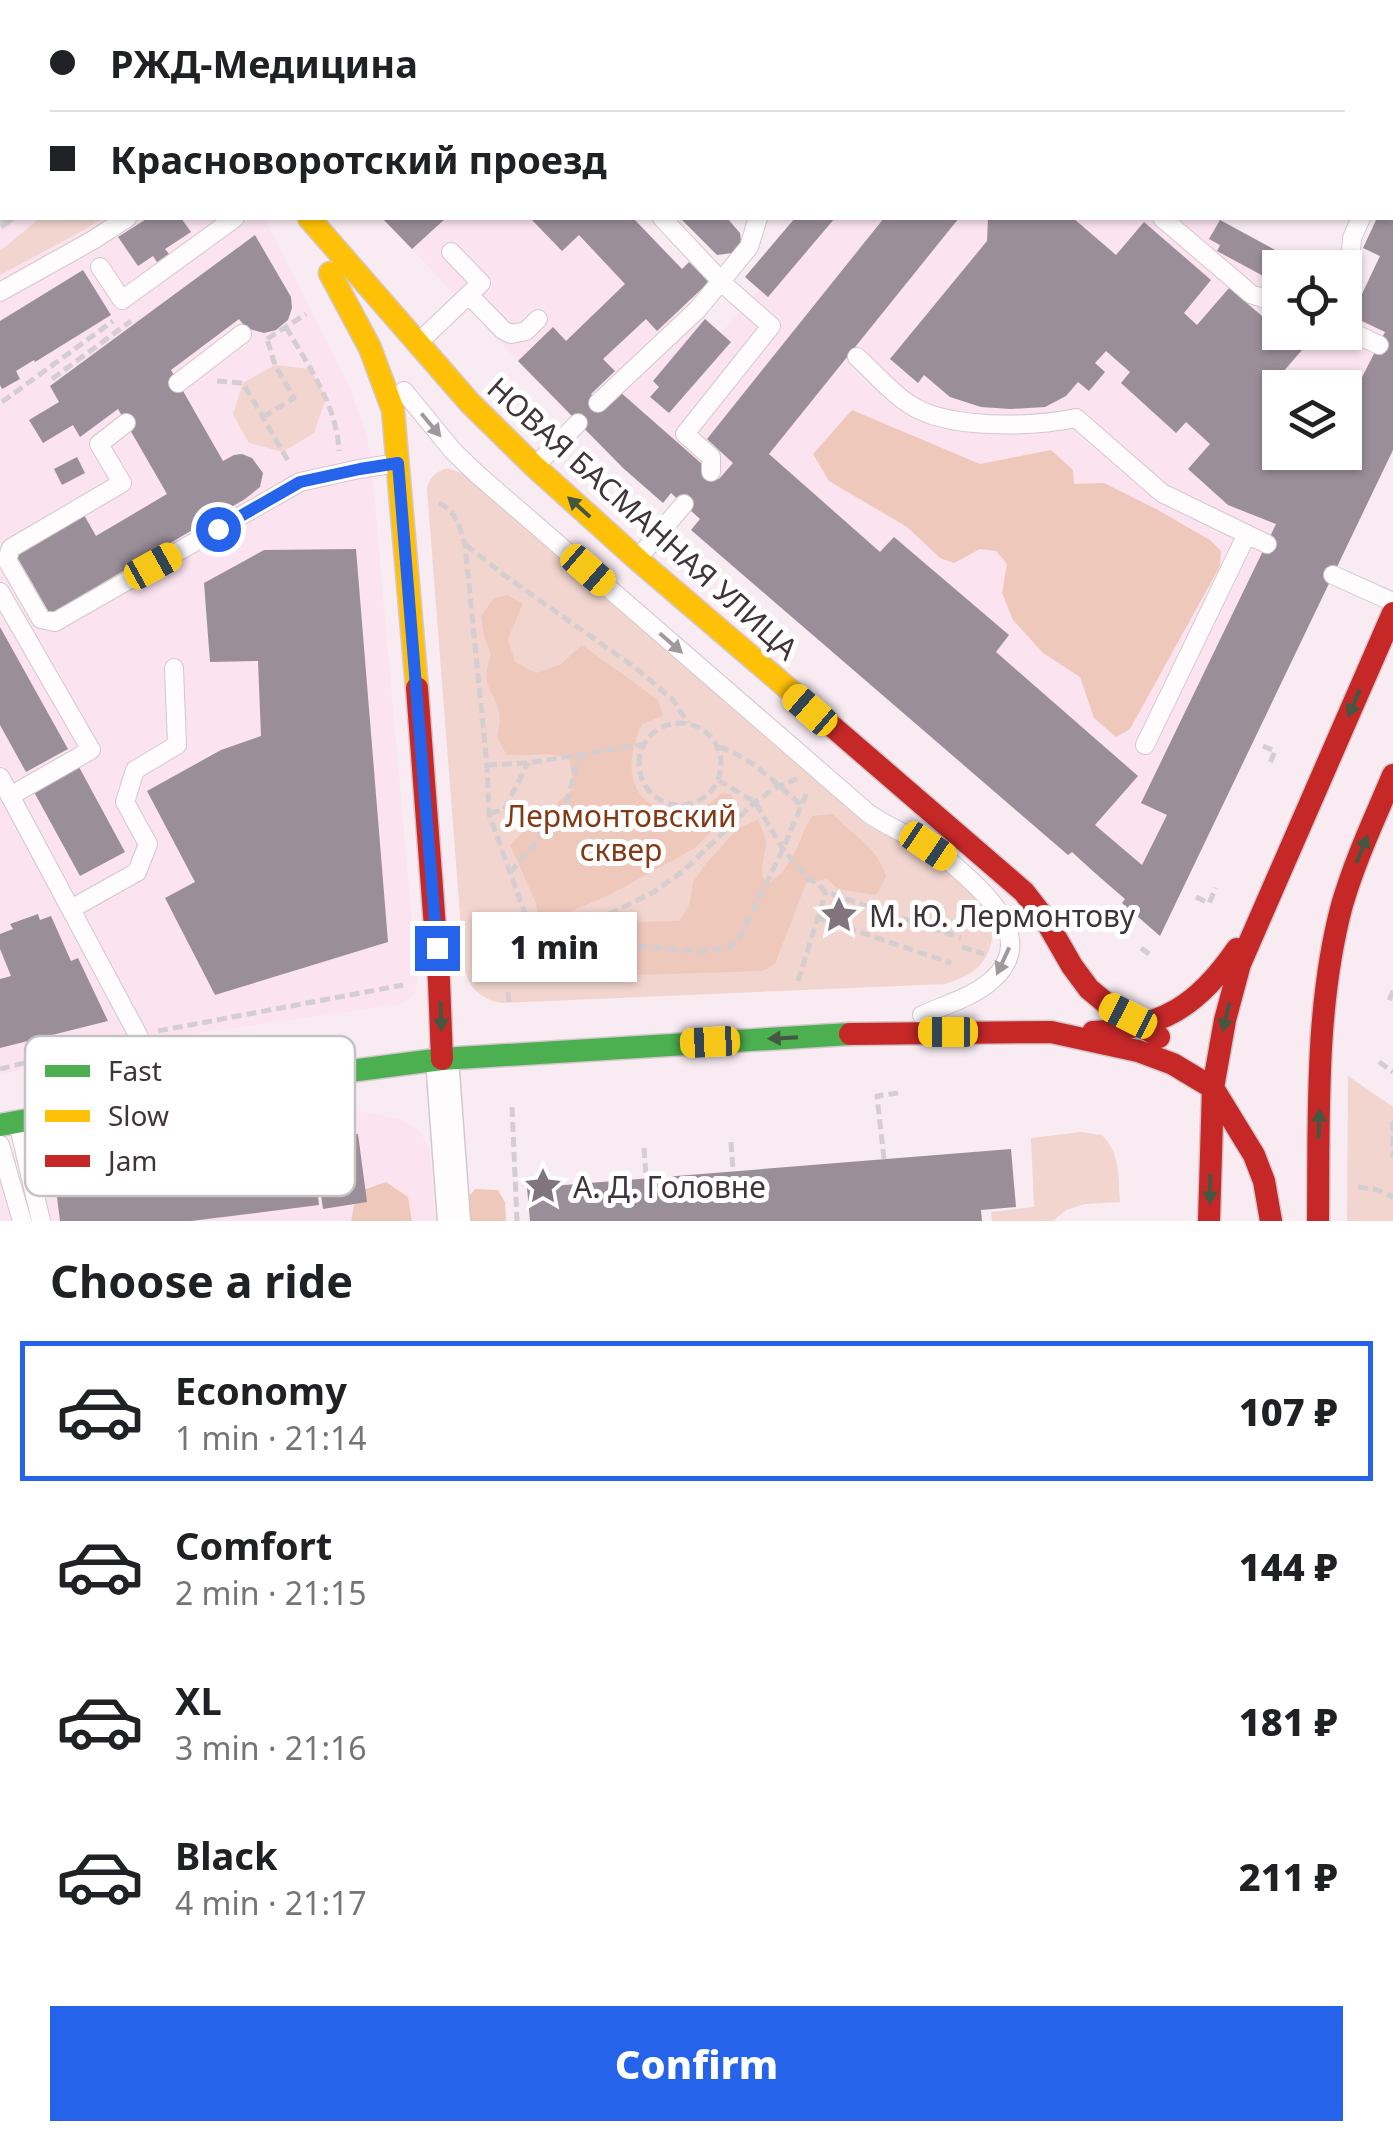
<!DOCTYPE html>
<html lang="en">
<head>
<meta charset="utf-8">
<style>
  body { margin:0; font-family:"Noto Sans",sans-serif; background:#f6f6f6; color:#202124; height:100vh; display:flex; flex-direction:column; font-size:38px; white-space:nowrap }
  * { box-sizing:border-box; margin:0 }
  p { font-size:32px; color:#757577 }
  .icon { flex:none; width:55px; height:55px; fill:none; stroke:currentColor; stroke-width:2; stroke-linecap:round; stroke-linejoin:round }
  .map { position:relative; height:1221px; overflow:hidden }
  .drawer { display:flex; flex-direction:column; background:#fff; flex:1 }
  .drawer>* { flex:none }
  .guide { position:absolute; left:0px; top:0px; width:1395px; height:220px; box-shadow:0 2px 8px #0004; display:grid; align-content:center; height:220px; padding:0 50px; background:#fff }
  .buttons { position:absolute; left:1262px; top:250px; display:grid; gap:20px }
  .buttons a { display:grid; place-items:center; width:100px; height:100px; border-radius:0px; background:#fff; box-shadow:0 2px 8px #0004; font-size:50px }
  .end { position:absolute; width:45px; height:45px; margin:-22px; border:12px solid #2563eb; background:#fff; box-shadow:0 0 0 5px #fff }
  .from { border-radius:50% }
  .bubble { position:absolute; height:70px; border-radius:0px; background:#fff; box-shadow:0 2px 8px #0004; font-size:32px; font-weight:800; line-height:70px; text-align:center }
  .car { position:absolute; width:30px; height:60px; margin:-30px -15px; border-radius:12px; box-shadow:0 0 8px 2px #0007; background:linear-gradient(#f5c518 24%,#345 0 40%,#f5c518 0 76%,#345 0 86%,#f5c518 0) }
  .guide b { display:flex; align-items:center; gap:35px; height:95px; font-size:38px }
  .guide b+b { border-top:2px solid #e0e0e0 }
  .guide i { width:25px; height:25px; background:#202124 }
  ul { padding:0; list-style:none }
  li { display:flex; align-items:center; gap:30px; height:140px; margin:0 20px 15px; padding:0 30px; border:5px solid transparent; border-radius:0px }
  li div { flex:1 }
  li b { display:block; font-size:38px }
  li em { font-style:normal; font-weight:800 }
  li.selected { border-color:#2563eb }
  li>.icon { width:90px; height:90px; stroke-width:1.5 }
  h2 { padding:0 50px; font-size:45px; line-height:120px }
  .primary-button { display:flex; gap:20px; margin-top:auto; padding:20px 50px }
  .primary-button a { flex:1; height:115px; border-radius:0px; background:#2563eb; color:#fff; font-size:40px; font-weight:800; line-height:115px; text-align:center }
  .map>svg:first-child { display:block }
</style>
</head>
<body>
<div class="map">
<svg width="1393" height="1221" viewBox="0 0 1393 1221">
  <rect width="100%" height="100%" fill="#f8ecf2"/>
  <path fill="#fbe3ef" fill-rule="evenodd" d="M2 113V218H264L349 386 367 437 371 459 417 978 416 989 413 996 400 1004 137 1042 0 1075V115Z
    M1393 184V450L1160 936 1122 903 1124 898 1095 873 1072 853 1068 855 691 530 700 518 672 493 623 468 569 415 382 218H633L682 269 689 262 709 282 689 302 721 333 759 290 745 277 795 218H1216L1308 267 1280 268V332H1345V287L1361 295 1380 257 1363 248 1377 218H1392ZM1280 388H1345V452H1280Z
    M335 1106 402 1120 421 1132 430 1151 435 1221H0V1154L46 1144Z"/>
  <path fill="#f1d5ce" d="M40 218H103L84 230 0 275V251Z
    M275 365 310 369 326 398 314 433 283 452 249 443 233 414 243 383Z
    M447 468 462 473 863 822C879 834 899 840 918 850 940 862 989 898 993 924 994 931 992 941 990 947 983 970 966 977 945 984L501 1003C480 999 468 987 464 966L427 489C429 477 436 472 447 468Z
    M1348 1076 1393 1107V1221H1347Z
    M1081 1132 1102 1135C1121 1155 1118 1175 1120 1202L1085 1204 1066 1210 1053 1221H992L991 1212 1034 1207 1031 1138Z"/>
  <path fill="#efc8bc" d="M852 410 980 464 1051 450 1073 470 1074 484 1104 483 1158 510 1210 540 1221 551 1220 566 1130 729 1116 737 1094 718 1080 677 1043 653 1013 620 1002 593 1007 564 996 551 980 549 954 563 940 558 907 527 829 481 813 454Z
    M507 595 523 603 508 639 515 662 536 673 561 664 582 645 658 700 663 716 642 724C627 758 623 795 665 812 674 816 687 818 696 813 705 809 714 799 722 793L731 794 736 805 695 848 611 894 567 913 551 926 539 923 536 903 510 845 525 830 546 828 559 813 557 803 574 788 569 758C544 751 532 756 507 755L497 738C498 729 501 720 499 712 490 684 481 686 491 655L484 636 481 616 494 598Z
    M833 814C855 838 876 845 886 876L876 895 838 889 827 879 806 883 775 964 762 971 514 979 513 968 533 958 616 933 635 922 679 921 690 903 693 882 705 865 738 828 758 820C761 828 766 836 766 844 765 859 757 871 767 884 793 870 798 839 812 816Z
    M386 1182 408 1197 412 1221H351L357 1192Z
    M475 1189 498 1190 505 1202 506 1221H466V1200Z"/>
  <path fill="#9a8e99" d="M148 218H181L191 232 165 249 169 254 157 262 153 256 138 266 118 237Z
    M382 218H446L412 249Z
    M530 218H633L682 269 689 262 709 282 657 331 646 319 603 359 615 371 591 394 603 407 619 391 719 479 733 463 707 439 884 218H959L769 454 880 552 894 537 1009 635 996 652 1138 776 1095 825 1142 865 1167 815 1141 803 1276 524 1228 505 1188 469 1210 444 1186 422 1176 433 1121 383 1130 372 1106 351 1095 363 1105 372 1089 391 1078 382 1066 396 1045 407 1010 409 981 407 950 397 924 375 918 383 890 359 987 241 988 218H1073L1116 255 1144 222 1211 280 1184 313 1197 325 1229 288 1302 350 1270 387 1280 395V452H1345V393L1352 397 1385 332 1345 313V306L1352 292 1361 296 1380 256 1363 248 1377 218H1393V450L1160 936 1122 903 1125 899 1095 873 1072 852 1068 855 691 530 700 519 671 493 663 503 623 468 518 361 553 327 566 341 625 284 579 235 562 251Z
    M680 218H727L740 233 741 241 738 248 732 253 717 255Z
    M795 218H835L768 297 745 277Z
    M1220 220 1308 268H1280V285L1217 251 1220 245 1209 239Z
    M255 235 291 297 292 308 288 320 276 330 264 333 246 328 239 319 171 370 223 461 234 455 242 454 252 458 263 473 260 487 245 499 50 614 16 555 84 515 96 536 167 494 118 409 80 437 73 425 43 443 29 420 59 402 50 386Z
    M83 270 111 315 35 362 34 360 16 371 20 379 2 389 0 385V321Z
    M705 319 731 342 669 413 650 397 659 387 653 381Z
    M77 457 85 473 62 485 54 469Z
    M356 549 388 942 215 995 165 898 195 882 147 791 221 750 261 736 258 661 210 662 204 583 264 550Z
    M0 627 68 749 26 772 0 725Z
    M79 767 125 852 80 876 34 792Z
    M38 914 40 920 51 916 71 961 78 958 108 1021 0 1048V979L11 976 0 949V934L13 929 10 924Z
    M310 1123 319 1205 191 1221H60L52 1158Z
    M358 1134 367 1202 323 1209 313 1138Z
    M1011 1149 1016 1207 981 1210 982 1221H530L527 1188Z"/>
  <g fill="none" stroke-linecap="round" stroke-linejoin="round">
    <g stroke="#d3c8cd" stroke-width="20">
      <path id="lane" d="M414 0 428 2
        M1335 0 1340 2
        M115 2V0
        M385 2 389 0
        M443 2 446 0
        M597 2 599 0
        M716 2 719 0
        M839 2 842 0
        M961 2 964 0
        M1392 27H1393
        M0 29 2 32
        M0 104 2 102
        M1392 174H1393
        M1162 218 1251 294 1280 304
        M100 267 122 300 235 218
        M721 281 749 247 758 218
        M1345 287 1349 277 1352 238 1361 218
        M0 292 93 240 127 218
        M469 295 503 330 511 334 526 331 538 319
        M1345 329 1379 345
        M419 342 481 283 451 252
        M857 357C874 372 890 392 909 404 947 430 1032 427 1076 418L1162 493 1267 544
        M178 383 242 334
        M404 391 453 451 477 474 868 813C887 827 910 835 930 847 943 855 955 866 966 876 996 903 1033 944 992 980 973 997 945 1005 922 1015
        M598 403 698 309 721 281 662 218
        M126 423 99 444 122 483 11 548 7 560 41 619 55 622 300 482 359 469 398 463
        M536 465 578 423
        M711 472V457L685 434 771 326 721 282
        M639 557 684 504
        M1333 575 1393 602
        M0 592 91 750 10 796
        M1145 745 1247 534
        M0 777 138 1035 157 1091
        M71 909 137 872 148 844 125 802 135 770 177 745 174 668
        M19 1127 41 1221
        M0 1145 22 1221"/>
    </g>
    <g stroke="#d3c8cd" stroke-width="35">
      <path id="street" d="M442 1059 454 1221"/>
    </g>
    <g stroke="#d3c8cd" stroke-width="25">
      <path id="fast" d="M0 1125 159 1096 442 1059 850 1034"/>
    </g>
    <g stroke="#d3c8cd" stroke-width="25">
      <path id="slow" d="M171 0 173 2
        M309 218 470 403 534 466 637 559 833 727
        M330 273 370 348 393 410 417 688"/>
    </g>
    <g stroke="#d3c8cd" stroke-width="25">
      <path id="jam" d="M417 688 439 981 442 1059
        M833 727 1024 892 1045 919 1072 966 1089 989 1106 1003 1159 1037
        M1093 1032C1162 1028 1198 1006 1237 949
        M850 1034 1051 1032 1138 1051 1173 1064 1213 1088 1254 1155 1264 1181 1271 1221
        M1209 1221 1213 1088 1225 1020 1240 964 1393 613
        M1318 1221C1319 1117 1315 1006 1342 905 1355 860 1375 818 1393 775"/>
    </g>
    <path stroke="#d4ced1" stroke-width="5" stroke-dasharray="10 5" stroke-linecap="butt" d="M757 0 760 2
      M286 327C308 366 337 405 339 451
      M267 339 306 314
      M52 379 131 321
      M217 381 243 383 290 464
      M2 402 113 321
      M263 417 294 398 275 365 267 339
      M439 503C456 511 460 527 465 545L487 765 489 814 524 911V943
      M466 545 504 575 637 669 673 700 688 723
      M639 764a41 41 0 1 1 82 0a41 41 0 1 1-82 0Z
      M1263 746 1275 751 1270 763
      M719 747C752 757 776 784 802 806
      M487 765 528 763 645 744
      M718 780 755 802 783 849 808 879 816 882 826 892 961 938
      M490 813 504 810 528 763
      M510 873 565 807 580 754
      M1196 897 1209 903 1216 888
      M818 918 951 963
      M563 938 700 952 730 947 740 937 783 849 808 790
      M962 947 984 954
      M1141 948 1152 956
      M476 978 524 943 560 938 652 893 682 872 755 802 779 786 797 779
      M798 981 826 892
      M1393 991 1389 1001 1393 1003
      M508 992 509 1002
      M158 1031 403 985
      M1379 1062 1393 1072
      M0 1069 118 1040
      M512 1107 517 1221
      M1393 1121V1158
      M731 1142 733 1171
      M644 1148 646 1178
      M884 1159 877 1096 898 1093
      M1358 1187 1377 1190 1393 1197"/>
    <use href="#lane" stroke="#fefcfd" stroke-width="18"/>
    <use href="#street" stroke="#fefcfd" stroke-width="32"/>
    <use href="#fast" stroke="#4caf50" stroke-width="22"/>
    <use href="#slow" stroke="#ffc107" stroke-width="22"/>
    <use href="#jam" stroke="#c62828" stroke-width="22"/>
    <path stroke="#d9d4d6" stroke-width="8" stroke-dasharray="18 18" stroke-linecap="butt" d="M152 2 155 0
      M184 2 187 0
      M221 2 223 0
      M259 2 261 0
      M0 142 2 140
      M0 167 2 165
      M0 198 2 196
      M0 226 11 218"/>
  </g>
  <defs><path id="oneway-solid" d="M-6-.8H1V-3.2L6.5 0L1 3.2V.8H-6Z" transform="scale(2.5)"/></defs>
  <g fill="#a0989c">
    <use href="#oneway-solid" transform="translate(431 425) rotate(50)"/>
    <use href="#oneway-solid" transform="translate(671 643) rotate(41)"/>
    <use href="#oneway-solid" transform="translate(1003 961) rotate(115)"/>
  </g>
  <g fill="#445841">
    <use href="#oneway-solid" transform="translate(579 507) rotate(-138)"/>
    <use href="#oneway-solid" transform="translate(1354 703) rotate(113)"/>
    <use href="#oneway-solid" transform="translate(1362 849) rotate(-68)"/>
    <use href="#oneway-solid" transform="translate(441 1016) rotate(88)"/>
    <use href="#oneway-solid" transform="translate(1226 1017) rotate(103)"/>
    <use href="#oneway-solid" transform="translate(783 1038) rotate(177)"/>
    <use href="#oneway-solid" transform="translate(1319 1124) rotate(-88)"/>
    <use href="#oneway-solid" transform="translate(1210 1189) rotate(91)"/>
  </g>
  <g fill="none" stroke-linecap="round" stroke-linejoin="round">
    <path stroke="#2563eb" stroke-width="12" d="M218 529 300 482 360 469 398 463 437 948"/>
  </g>
  <defs>
    <g id="sight-bare" transform="scale(3)"><path d="M0-6L1.8-2.2L6-1.7L2.9 1.2L3.7 5.4L0 3.3L-3.7 5.4L-2.9 1.2L-6-1.7L-1.8-2.2Z" fill="#81747a" stroke="#fff" stroke-width="2.5" paint-order="stroke"/></g>
  </defs>
  <g fill-rule="evenodd">
    <use href="#sight-bare" x="839" y="915"/>
    <use href="#sight-bare" x="543" y="1186"/>
  </g>
  <g text-anchor="middle" dominant-baseline="central" stroke-width="10" stroke-linejoin="round" paint-order="stroke">
    <g font-size="30" fill="#41333a" stroke="#fff">
      <text transform="translate(643 518) rotate(42)">НОВАЯ БАСМАННАЯ УЛИЦА</text>
    </g>
    <g font-size="30" fill="#823916" stroke="#fff">
      <text x="621" y="815">Лермонтовский<tspan x="621" dy="34">сквер</tspan></text>
    </g>
    <g font-size="30" fill="#41333a" stroke="#fff" text-anchor="start">
      <text x="869" y="915">М. Ю. Лермонтову</text>
      <text x="573" y="1186">А. Д. Головне</text>
    </g>
  </g>
  <rect x="25" y="1036" width="330" height="160" rx="15" fill="#fff" stroke="#c6c2c4" stroke-width="2.5"/>
  <rect x="45" y="1065" width="45" height="12" fill="#4caf50"/>
  <rect x="45" y="1110" width="45" height="12" fill="#ffc107"/>
  <rect x="45" y="1155" width="45" height="12" fill="#c62828"/>
  <g font-size="28" fill="#41333a">
    <text x="108" y="1081">Fast</text>
    <text x="108" y="1126">Slow</text>
    <text x="108" y="1171">Jam</text>
  </g>
</svg>
<div class="buttons">
<a><svg class="icon" aria-label="locate" viewBox="0 0 24 24"><circle cx="12" cy="12" r="6"/><path d="M12 2v4M12 18v4M2 12h4M18 12h4"/></svg></a>
<a><svg class="icon" aria-label="layers" viewBox="0 0 24 24"><path d="M12 4l9 5-9 5-9-5zM3 14l9 5 9-5"/></svg></a>
</div>
<i class="end from" style="left:218px;top:529px"></i>
<i class="end" style="left:437px;top:948px"></i>
<div class="bubble" style="left:472px;top:912px;width:165px">1 min</div>
<i class="car" style="left:153px;top:566px;rotate:61deg"></i>
<i class="car" style="left:588px;top:570px;rotate:131deg"></i>
<i class="car" style="left:810px;top:710px;rotate:311deg"></i>
<i class="car" style="left:928px;top:846px;rotate:124deg"></i>
<i class="car" style="left:1128px;top:1016px;rotate:297deg"></i>
<i class="car" style="left:948px;top:1032px;rotate:270deg"></i>
<i class="car" style="left:710px;top:1042px;rotate:267deg"></i>
<div class="guide">
<b><i class="from"></i>РЖД-Медицина</b>
<b><i></i>Красноворотский проезд</b>
</div>
</div>
<section class="drawer">
<h2>Choose a ride</h2>
<ul>
<li class="selected"><svg class="icon" aria-label="car" viewBox="0 0 24 24"><path d="M5 17H2v-5l4-1 3-4h7l3 4 3 1v5h-3M9 17h6M6 11h13"/><circle cx="7" cy="17" r="2"/><circle cx="17" cy="17" r="2"/></svg><div><b>Economy</b><p>1 min · 21:14</p></div><em>107 ₽</em></li>
<li><svg class="icon" aria-label="car" viewBox="0 0 24 24"><path d="M5 17H2v-5l4-1 3-4h7l3 4 3 1v5h-3M9 17h6M6 11h13"/><circle cx="7" cy="17" r="2"/><circle cx="17" cy="17" r="2"/></svg><div><b>Comfort</b><p>2 min · 21:15</p></div><em>144 ₽</em></li>
<li><svg class="icon" aria-label="car" viewBox="0 0 24 24"><path d="M5 17H2v-5l4-1 3-4h7l3 4 3 1v5h-3M9 17h6M6 11h13"/><circle cx="7" cy="17" r="2"/><circle cx="17" cy="17" r="2"/></svg><div><b>XL</b><p>3 min · 21:16</p></div><em>181 ₽</em></li>
<li><svg class="icon" aria-label="car" viewBox="0 0 24 24"><path d="M5 17H2v-5l4-1 3-4h7l3 4 3 1v5h-3M9 17h6M6 11h13"/><circle cx="7" cy="17" r="2"/><circle cx="17" cy="17" r="2"/></svg><div><b>Black</b><p>4 min · 21:17</p></div><em>211 ₽</em></li>
</ul>
<div class="primary-button"><a>Confirm</a></div>
</section>
</body>
</html>
